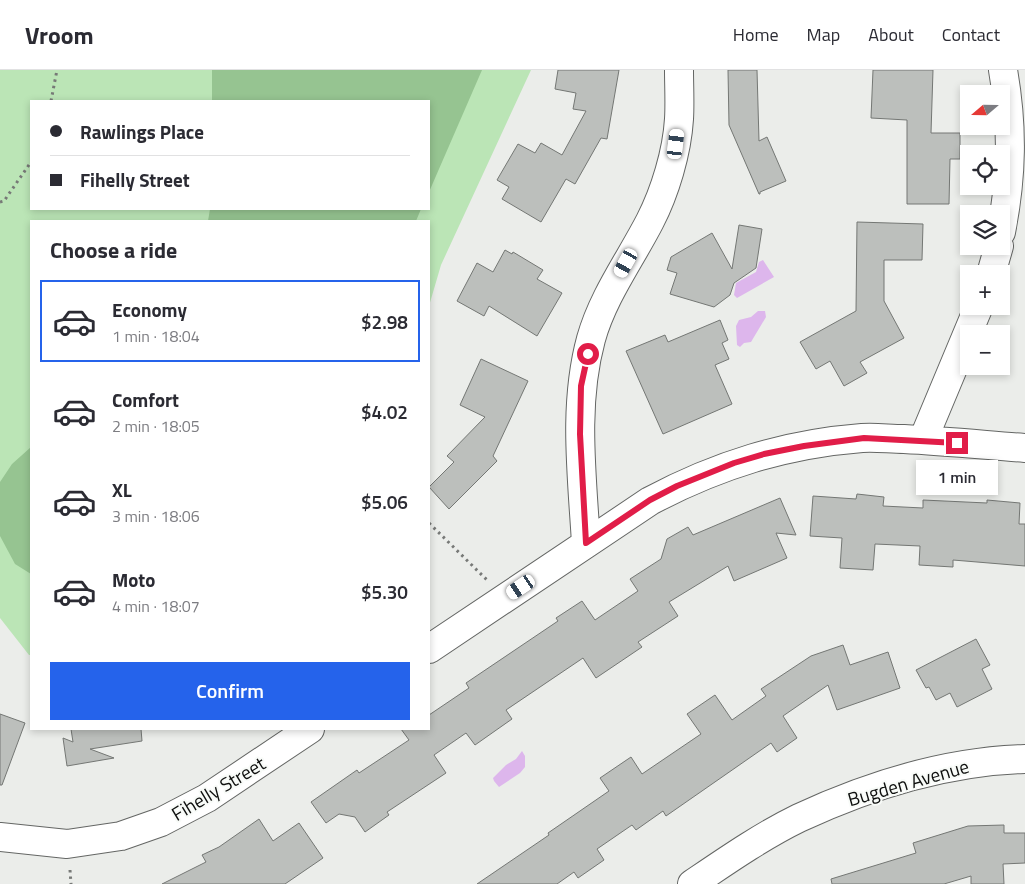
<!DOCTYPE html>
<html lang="en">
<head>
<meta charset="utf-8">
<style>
  body { margin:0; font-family:"Titillium Web",sans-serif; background:#f2f2f3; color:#2b2b33; height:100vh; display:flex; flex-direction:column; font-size:19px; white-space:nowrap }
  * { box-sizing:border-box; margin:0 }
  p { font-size:16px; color:#7c7c81 }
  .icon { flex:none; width:28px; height:28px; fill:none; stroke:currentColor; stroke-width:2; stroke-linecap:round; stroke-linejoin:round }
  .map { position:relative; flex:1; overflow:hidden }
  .details { position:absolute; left:30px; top:150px; width:400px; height:510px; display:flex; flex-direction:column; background:#fff; border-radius:0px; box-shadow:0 2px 8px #0003 }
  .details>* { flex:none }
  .banner { position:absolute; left:30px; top:30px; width:400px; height:110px; border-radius:0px; box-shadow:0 2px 8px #0003; display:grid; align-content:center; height:110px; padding:0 20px; background:#fff }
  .needle { width:32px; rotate:250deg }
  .buttons { position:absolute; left:960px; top:15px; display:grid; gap:10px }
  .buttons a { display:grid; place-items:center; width:50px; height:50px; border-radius:0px; background:#fff; box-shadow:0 2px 8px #0003; font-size:25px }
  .end { position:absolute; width:22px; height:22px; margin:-11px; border:6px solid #e11d48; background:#fff; box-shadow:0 0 0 2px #fff }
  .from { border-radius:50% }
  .bubble { position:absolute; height:35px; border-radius:0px; background:#fff; box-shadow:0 2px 8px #0003; font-size:16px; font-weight:600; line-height:35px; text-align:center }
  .car { position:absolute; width:15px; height:30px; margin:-15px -8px; border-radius:6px; box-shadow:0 0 4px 1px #0007; background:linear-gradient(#fff 24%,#345 0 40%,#fff 0 76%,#345 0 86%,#fff 0) }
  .banner b { display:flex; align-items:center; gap:18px; height:48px; font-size:19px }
  .banner b+b { border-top:1px solid #e1e1e2 }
  .banner i { width:12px; height:12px; background:#2b2b33 }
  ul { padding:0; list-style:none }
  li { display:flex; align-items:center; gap:15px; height:82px; margin:0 10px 8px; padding:0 10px; border:2px solid transparent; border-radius:0px }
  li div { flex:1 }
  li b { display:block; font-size:19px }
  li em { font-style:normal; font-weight:600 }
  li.current { border-color:#2563eb }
  li>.icon { width:45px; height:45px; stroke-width:1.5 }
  h2 { padding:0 20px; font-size:22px; line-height:60px }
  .primary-button { display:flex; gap:10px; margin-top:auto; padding:10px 20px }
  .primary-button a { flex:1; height:58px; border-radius:0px; background:#2563eb; color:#fff; font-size:20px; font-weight:600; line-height:58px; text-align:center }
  header { display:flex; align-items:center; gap:30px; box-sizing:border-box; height:70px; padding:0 25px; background:#fff; border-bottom:1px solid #e1e1e2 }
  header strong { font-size:24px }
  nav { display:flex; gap:28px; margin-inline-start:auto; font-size:18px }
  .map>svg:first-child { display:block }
</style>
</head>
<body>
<header>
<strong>Vroom</strong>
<nav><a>Home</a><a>Map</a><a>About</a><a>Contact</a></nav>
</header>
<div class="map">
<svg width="1025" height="814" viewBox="0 0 1025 814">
  <rect width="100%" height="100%" fill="#ebedea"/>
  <path fill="#bbe5b6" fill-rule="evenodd" d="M0 0H531L441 195 429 236V151H31V585H29L0 548ZM31 31H429V139H31Z"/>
  <path fill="#96c491" d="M212 0H482L429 122V31H212Z
    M210 139H421L416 151H208Z
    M31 377V504L15 494 0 466V412L12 394Z"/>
  <path fill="#ddb6ec" d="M763 190 774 207 737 228 734 225 736 213 756 202 759 192Z
    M758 241H765L766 247 751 272 744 273 740 277 737 275 736 256 739 250 751 247Z
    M522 681 525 686V697L520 703 499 717 494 711 493 708 506 695 516 689Z"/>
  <path fill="#bcbfbc" stroke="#747774" d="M558 0H619L607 69 601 68 575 114 566 109 541 152 502 129 509 117 497 110 518 74 535 83 541 73 562 85 586 41 573 39 576 23 555 19Z
    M728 0H757L759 71 767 67 786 111 760 122V124H759L729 55Z
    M873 0H933L931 63H960V89H950L949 134H907V50L871 48Z
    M857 152 923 154 922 190H884V231L904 268 860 292 867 303 844 316 830 291 816 299 800 272 856 241Z
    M739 155 762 159 756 198 734 213 730 225 714 237 670 224 677 203 667 200 671 187 712 163 732 199Z
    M505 180 512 184 513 182 543 200 537 209 562 223 537 266 489 236 484 246 457 231 477 193 493 202Z
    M720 250 728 270 722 273 729 289 715 295 732 334 663 364 626 281 665 265 668 272Z
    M481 289 528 311 493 386 497 391 449 439 429 417 454 392 447 386 485 347 460 335Z
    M857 424 884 427 883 436 923 438V430L987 433V430L1020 433 1019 454H1025V496L953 490V497L919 495 920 476 875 474 873 500 840 498 842 468 810 466 813 426 856 429Z
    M780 428 796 465 776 463 787 488 734 511 728 496 669 532 678 546 638 572 642 577 596 608 583 588 506 640 512 649 475 675 466 663 434 685 446 703 387 742 389 745 365 762 355 747 339 744 326 753 311 732 357 700 359 703 409 670 401 659H429V645L469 618 466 613 558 551 556 548 582 531 595 550 638 521 630 509 661 489 667 469 688 457 693 465Z
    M976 569 990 595 982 599 992 619 957 637 950 623 936 630 929 617 926 618 916 600Z
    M843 575 850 595 888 582 900 618 837 640 828 615 783 646 797 668 777 682 771 673 666 746 663 741 636 760 632 755 597 779 604 790 578 808 574 802 557 814H477L549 765 548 763 609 721 600 708 631 687 642 704 701 664 687 644 715 625 732 650 766 626 761 619 811 586Z
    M0 644 25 653 2 715H0Z
    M71 659H141L142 671 90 679 114 688 67 696 63 668 73 672Z
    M259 749 273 771 299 753 323 788 285 814H162L206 792 202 785 219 777Z
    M1004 755V763H1025V793L1003 794 1004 814H971V806L944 814H832L831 809 916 783 913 773 968 756Z"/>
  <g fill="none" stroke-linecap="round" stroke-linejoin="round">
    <g stroke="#646664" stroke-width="30">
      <path id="minor" d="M1001 162C1012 106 1013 57 1003 0
        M991 204 999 176
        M923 370 979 236
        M586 473C582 405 573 335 591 269 603 226 630 190 650 151 665 122 677 82 679 49 680 33 679 16 679 0
        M429 579 650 431C718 395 785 374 862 368 876 367 890 369 904 369 944 371 985 375 1025 378
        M0 767 67 774 121 766 161 752 207 728 310 659
        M692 814C726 791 762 766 799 748 868 716 948 691 1025 689"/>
    </g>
    <path stroke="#777977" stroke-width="3" stroke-dasharray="2.5 4" stroke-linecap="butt" d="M51 31 57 0
      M0 132 4 131 31 92
      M429 453 487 510
      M70 800 71 814"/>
    <use href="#minor" stroke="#fff" stroke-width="28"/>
  </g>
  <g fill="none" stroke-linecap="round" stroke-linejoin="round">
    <path stroke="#e11d48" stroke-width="6" d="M588 284 581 316 580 364 586 473 650 430 677 416 734 393 764 384 804 376 864 368 957 373"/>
  </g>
  <g text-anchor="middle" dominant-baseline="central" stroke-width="4" stroke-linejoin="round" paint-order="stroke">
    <g font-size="19" fill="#0d0e0d" stroke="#f8fbf8">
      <text transform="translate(908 712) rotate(-16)">Bugden Avenue</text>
      <text transform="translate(218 718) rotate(-31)">Fihelly Street</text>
    </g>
  </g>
</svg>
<div class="buttons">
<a><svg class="needle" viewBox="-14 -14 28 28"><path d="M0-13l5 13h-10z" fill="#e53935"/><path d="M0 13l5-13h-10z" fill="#7c7c81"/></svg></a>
<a><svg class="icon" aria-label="locate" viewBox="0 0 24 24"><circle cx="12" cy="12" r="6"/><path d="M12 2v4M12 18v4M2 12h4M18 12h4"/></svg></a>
<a><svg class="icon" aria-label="layers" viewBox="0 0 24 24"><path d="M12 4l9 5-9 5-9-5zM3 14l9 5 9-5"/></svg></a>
<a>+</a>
<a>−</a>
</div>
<i class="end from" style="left:588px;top:284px"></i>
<i class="end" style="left:957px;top:373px"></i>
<div class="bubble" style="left:916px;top:390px;width:82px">1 min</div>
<i class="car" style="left:676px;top:74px;rotate:7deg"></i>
<i class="car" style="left:626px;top:193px;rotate:209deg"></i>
<i class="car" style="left:521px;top:517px;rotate:236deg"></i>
<div class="banner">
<b><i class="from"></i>Rawlings Place</b>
<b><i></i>Fihelly Street</b>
</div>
<section class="details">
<h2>Choose a ride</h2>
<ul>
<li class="current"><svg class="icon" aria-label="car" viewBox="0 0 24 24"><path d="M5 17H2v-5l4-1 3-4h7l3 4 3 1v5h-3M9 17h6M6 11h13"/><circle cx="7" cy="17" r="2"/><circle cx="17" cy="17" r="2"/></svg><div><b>Economy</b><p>1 min · 18:04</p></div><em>$2.98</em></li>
<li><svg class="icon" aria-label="car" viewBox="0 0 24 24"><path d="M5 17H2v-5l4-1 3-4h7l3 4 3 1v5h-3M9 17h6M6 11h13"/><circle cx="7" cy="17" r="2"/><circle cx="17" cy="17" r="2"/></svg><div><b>Comfort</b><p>2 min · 18:05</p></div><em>$4.02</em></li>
<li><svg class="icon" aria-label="car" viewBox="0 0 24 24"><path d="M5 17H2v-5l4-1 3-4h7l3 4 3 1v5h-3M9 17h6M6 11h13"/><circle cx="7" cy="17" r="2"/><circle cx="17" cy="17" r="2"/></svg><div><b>XL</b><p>3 min · 18:06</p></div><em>$5.06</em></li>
<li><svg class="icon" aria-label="car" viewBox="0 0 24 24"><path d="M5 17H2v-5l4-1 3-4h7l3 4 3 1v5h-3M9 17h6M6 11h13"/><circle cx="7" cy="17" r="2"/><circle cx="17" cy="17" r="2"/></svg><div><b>Moto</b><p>4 min · 18:07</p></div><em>$5.30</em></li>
</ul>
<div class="primary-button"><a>Confirm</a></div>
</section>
</div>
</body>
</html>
